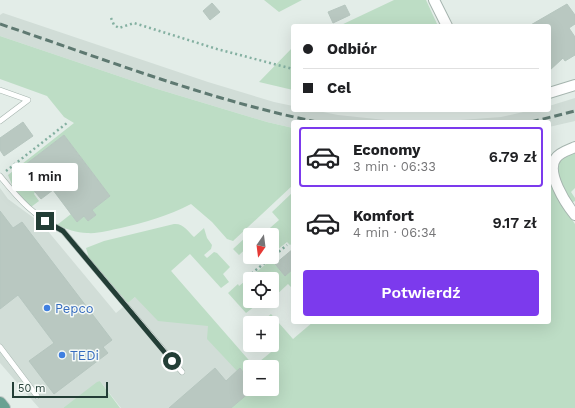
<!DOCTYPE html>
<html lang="pl">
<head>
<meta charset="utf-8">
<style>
  body { margin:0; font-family:"Work Sans",sans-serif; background:#f2f2f2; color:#202124; height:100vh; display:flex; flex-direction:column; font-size:15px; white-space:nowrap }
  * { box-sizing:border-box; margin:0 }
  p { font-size:13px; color:#757577 }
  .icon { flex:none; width:22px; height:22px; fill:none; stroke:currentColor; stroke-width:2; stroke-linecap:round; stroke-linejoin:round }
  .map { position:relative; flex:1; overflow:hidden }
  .details { position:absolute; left:291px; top:120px; width:260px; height:204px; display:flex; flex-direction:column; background:#fff; border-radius:4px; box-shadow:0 4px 16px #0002 }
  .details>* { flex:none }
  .top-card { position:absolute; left:291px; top:24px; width:260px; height:88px; border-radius:4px; box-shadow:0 4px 16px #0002; display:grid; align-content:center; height:88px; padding:0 12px; background:#fff }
  .needle { width:26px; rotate:194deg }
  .tools { position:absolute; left:243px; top:228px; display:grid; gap:8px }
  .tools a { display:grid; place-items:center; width:36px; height:36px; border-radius:4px; background:#fff; box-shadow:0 4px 16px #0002; font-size:20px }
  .scale { position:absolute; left:12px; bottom:10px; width:96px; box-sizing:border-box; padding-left:4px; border:2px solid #233e36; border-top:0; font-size:11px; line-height:14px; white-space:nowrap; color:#233e36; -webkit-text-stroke:3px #f4f9f6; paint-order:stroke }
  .end { position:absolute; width:18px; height:18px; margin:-9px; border:5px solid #233e36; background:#fff; box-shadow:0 0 0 2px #fff }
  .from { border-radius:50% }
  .bubble { position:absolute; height:28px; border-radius:4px; background:#fff; box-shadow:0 4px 16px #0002; font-size:13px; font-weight:600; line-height:28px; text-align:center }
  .top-card b { display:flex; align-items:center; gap:14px; height:38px; font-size:15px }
  .top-card b+b { border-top:1px solid #e0e0e0 }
  .top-card i { width:10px; height:10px; background:#202124 }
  ul { padding:7px 0 0; list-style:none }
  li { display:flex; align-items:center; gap:12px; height:60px; margin:0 8px 6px; padding:0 4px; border:2px solid transparent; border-radius:4px }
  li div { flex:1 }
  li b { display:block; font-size:15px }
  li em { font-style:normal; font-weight:600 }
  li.on { border-color:#7c3aed }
  li>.icon { width:36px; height:36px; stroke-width:1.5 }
  .primary-button { display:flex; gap:8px; margin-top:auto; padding:8px 12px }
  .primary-button a { flex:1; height:46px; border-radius:4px; background:#7c3aed; color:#fff; font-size:16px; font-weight:600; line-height:46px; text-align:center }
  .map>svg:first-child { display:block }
</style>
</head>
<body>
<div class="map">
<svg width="575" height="408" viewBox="0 0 575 408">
  <rect width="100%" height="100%" fill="#e3ede8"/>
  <path fill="#d1ddd7" d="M3 13 208 82 274 102 293 106V110H313L338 115 395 121H447L501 117 532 110H549V106L575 98V121L549 127V122H293V128L267 122 154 88 0 36V15Z
    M0 188 8 199 42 224 116 313 135 297 171 271 250 367V389H273L251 408H121L100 381 63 408H39L0 363Z"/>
  <path fill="#bdddc5" d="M264 0H302L279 12Z
    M394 0H426L438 26H339Z
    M0 36 154 88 267 122 293 128V185L233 241 227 239 212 222 191 204C168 216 146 222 121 228 110 230 98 234 87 233 77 233 66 229 57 225L71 214 77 222 84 216 88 221 96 215 92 210 110 196 64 135 21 168 33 184 31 186 35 192 34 194 39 201 31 207 13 187 8 175 74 123 64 117 47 96 0 79Z
    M293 47V90L259 82Z
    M575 151V188L571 192 575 198V201L571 203C564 193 551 167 564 157 567 154 572 153 575 151Z
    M549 164 556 194 563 207 575 224V408H231L253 389H272V367H250V381L240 369 237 371 207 339 208 326 158 321 135 297 128 303 89 258 86 248 104 241 174 224C183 223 188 231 194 237L204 228 207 238 212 245 211 249 204 255 207 258 214 252 217 253 230 267 223 274 229 282 221 288 190 254 171 271 254 366 276 348 272 343V323H260L271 314 293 339 313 322H549Z
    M293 192V243L290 245 287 242 272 254V235H262L279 220 272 212Z
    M247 236 250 239V245L239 255 233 249Z
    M272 261 285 276 293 269V289L288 284 274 297 272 295V279H259L254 274 266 264Z
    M244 282 250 289V301L255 306 246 313 228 293 238 284 239 286Z
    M100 381 120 408H63L97 382Z"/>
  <path fill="#b9c8c1" stroke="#b6c6bf" d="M212 3 220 12 210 20 203 11Z
    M567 4 575 15V24L569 28 575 37V55L565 61 563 58 549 71V26H529Z
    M345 5 350 15 333 23 328 12Z
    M23 122 33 136 4 156 0 150V138Z
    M64 135 110 196 92 210 96 215 88 221 84 216 77 222 53 190 41 199 30 186 33 184 21 168Z
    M0 211 13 228 22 222 112 340 103 347 108 353 54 394 29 361 54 343 18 295 0 309Z
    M293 249V269L285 276 275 264Z
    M215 368 226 381 240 368 250 381V392L231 408H169Z"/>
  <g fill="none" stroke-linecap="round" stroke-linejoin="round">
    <g stroke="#a6b5af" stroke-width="6">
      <path id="service" d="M0 90 28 100 0 121
        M0 176C21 202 33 215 63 231L182 372
        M0 347 37 396"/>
    </g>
    <g stroke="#a6b5af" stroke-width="12">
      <path id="minor" d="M434 0 447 26
        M549 93 575 85
        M575 147C569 150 560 152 556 158 545 172 566 204 575 215"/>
    </g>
    <g stroke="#c1c9c7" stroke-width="14">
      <path id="primary" d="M0 403 4 408"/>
    </g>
    <path stroke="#84b0a1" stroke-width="2.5" stroke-dasharray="2 3" stroke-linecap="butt" d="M111 18 114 25 119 28 134 23 217 49 293 69
      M6 171 67 123
      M248 277C261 265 274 256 287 245"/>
    <use href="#service" stroke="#fff" stroke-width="5"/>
    <use href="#minor" stroke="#fff" stroke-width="10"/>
    <use href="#primary" stroke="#69a192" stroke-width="12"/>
    <path stroke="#5e7971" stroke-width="3" stroke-dasharray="8 4" stroke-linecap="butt" d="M0 24C104 59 209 100 317 122
      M531 122 575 111"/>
  </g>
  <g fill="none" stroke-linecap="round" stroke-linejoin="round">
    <path stroke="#233e36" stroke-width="5" d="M45 221 63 231 172 361"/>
  </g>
  <g fill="#3f7fe0" stroke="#f4f9f6" stroke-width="1.5">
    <circle cx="47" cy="308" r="4"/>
    <circle cx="62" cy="355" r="4"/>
  </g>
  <g text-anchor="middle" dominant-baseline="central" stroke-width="3" stroke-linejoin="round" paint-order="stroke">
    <g font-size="13" fill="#366cbe" stroke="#f4f9f6" text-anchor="start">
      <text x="55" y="308">Pepco</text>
      <text x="70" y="355">TEDi</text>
    </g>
  </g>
</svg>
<div class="tools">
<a><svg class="needle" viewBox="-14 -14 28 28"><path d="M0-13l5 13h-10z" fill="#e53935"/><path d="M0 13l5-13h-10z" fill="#757577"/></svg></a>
<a><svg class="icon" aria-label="locate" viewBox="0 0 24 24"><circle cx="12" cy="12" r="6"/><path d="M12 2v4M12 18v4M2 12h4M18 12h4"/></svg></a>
<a>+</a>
<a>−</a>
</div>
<div class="scale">50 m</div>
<i class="end from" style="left:172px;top:361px"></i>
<i class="end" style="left:45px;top:221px"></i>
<div class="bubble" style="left:12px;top:163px;width:66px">1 min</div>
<div class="top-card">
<b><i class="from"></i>Odbiór</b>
<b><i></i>Cel</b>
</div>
<section class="details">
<ul>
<li class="on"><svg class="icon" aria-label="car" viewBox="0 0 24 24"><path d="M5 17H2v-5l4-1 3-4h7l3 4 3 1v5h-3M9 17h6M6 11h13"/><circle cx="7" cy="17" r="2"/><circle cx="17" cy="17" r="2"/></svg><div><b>Economy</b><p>3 min · 06:33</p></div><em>6.79 zł</em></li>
<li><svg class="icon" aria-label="car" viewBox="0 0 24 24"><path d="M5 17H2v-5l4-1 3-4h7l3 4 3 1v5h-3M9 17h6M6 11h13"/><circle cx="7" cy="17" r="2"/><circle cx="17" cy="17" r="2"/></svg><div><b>Komfort</b><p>4 min · 06:34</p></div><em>9.17 zł</em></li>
</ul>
<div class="primary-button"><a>Potwierdź</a></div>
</section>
</div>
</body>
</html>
